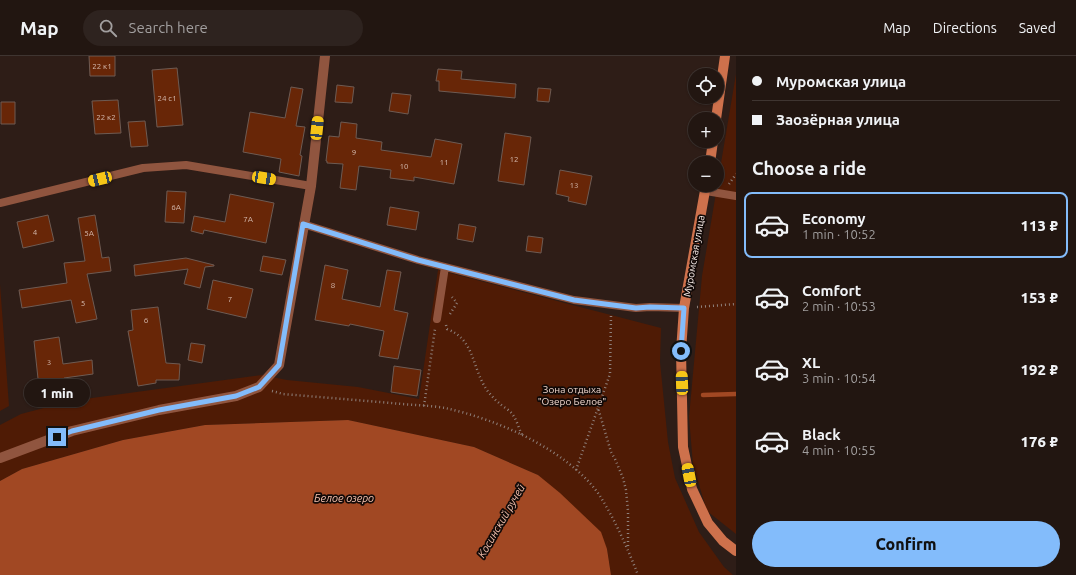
<!DOCTYPE html>
<html lang="en">
<head>
<meta charset="utf-8">
<style>
  body { margin:0; font-family:Ubuntu,sans-serif; background:#2e231f; color:#f1f3f6; height:100vh; display:flex; flex-direction:column; font-size:15px; white-space:nowrap }
  * { box-sizing:border-box; margin:0 }
  p { font-size:13px; color:#a29f9f }
  .icon { flex:none; width:22px; height:22px; fill:none; stroke:currentColor; stroke-width:2; stroke-linecap:round; stroke-linejoin:round }
  .map { position:relative; flex:1; overflow:hidden }
  .side { display:flex; flex-direction:column; background:#221611; width:340px }
  .side>* { flex:none }
  .guide { display:grid; align-content:center; height:88px; padding:0 16px; background:#221611 }
  .tools { position:absolute; left:688px; top:12px; display:grid; gap:8px }
  .tools a { display:grid; place-items:center; width:36px; height:36px; border-radius:50%; background:#221611; box-shadow:0 1px 3px #0004,0 0 0 1px #3f3531; font-size:20px }
  .end { position:absolute; width:18px; height:18px; margin:-9px; border:5px solid #83bcfb; background:#111; box-shadow:0 0 0 2px #111 }
  .from { border-radius:50% }
  .bubble { position:absolute; height:28px; border-radius:14px; background:#221611; box-shadow:0 1px 3px #0004,0 0 0 1px #3f3531; font-size:13px; font-weight:800; line-height:28px; text-align:center }
  .car { position:absolute; width:12px; height:24px; margin:-12px -6px; border-radius:5px; box-shadow:0 0 3px 1px #0007; background:linear-gradient(#f5c518 24%,#345 0 40%,#f5c518 0 76%,#345 0 86%,#f5c518 0) }
  .guide b { display:flex; align-items:center; gap:14px; height:38px; font-size:15px }
  .guide b+b { border-top:1px solid #3f3531 }
  .guide i { width:10px; height:10px; background:#f1f3f6 }
  ul { padding:0; list-style:none }
  li { display:flex; align-items:center; gap:12px; height:66px; margin:0 8px 6px; padding:0 8px; border:2px solid transparent; border-radius:8px }
  li div { flex:1 }
  li b { display:block; font-size:15px }
  li em { font-style:normal; font-weight:800 }
  li.current { border-color:#83bcfb }
  li>.icon { width:36px; height:36px; stroke-width:1.5 }
  h2 { padding:0 16px; font-size:18px; line-height:48px }
  .primary-button { display:flex; gap:8px; margin-top:auto; padding:8px 16px }
  .primary-button a { flex:1; height:46px; border-radius:24px; background:#83bcfb; color:#111; font-size:16px; font-weight:800; line-height:46px; text-align:center }
  header { display:flex; align-items:center; gap:24px; box-sizing:border-box; height:56px; padding:0 20px; background:#221611; border-bottom:1px solid #3f3531 }
  header strong { font-size:19px }
  nav { display:flex; gap:22px; margin-inline-start:auto; font-size:14px }
  .search { width:280px; height:36px; background:#2e231f; display:flex; align-items:center; gap:10px; box-sizing:border-box; padding:0 14px; border-radius:22px; color:#a29f9f; font-size:15px }
  main { display:flex; flex:1; min-height:0 }
  .map>svg:first-child { display:block }
</style>
</head>
<body>
<header>
<strong>Map</strong>
<div class="search"><svg class="icon" aria-label="search" viewBox="0 0 24 24"><circle cx="10" cy="10" r="6"/><path d="M15 15l6 6"/></svg>Search here</div>
<nav><a>Map</a><a>Directions</a><a>Saved</a></nav>
</header>
<main>
<div class="map">
<svg width="736" height="519" viewBox="0 0 736 519">
  <rect width="100%" height="100%" fill="#2e1d17"/>
  <path fill="#4f1b05" d="M736 18V478L707 455 693 409 689 361 702 220Z
    M438 214 661 272 660 306 668 386 675 422 699 476 724 511 733 519H611L607 493 538 419 474 391 348 364 205 369 123 384 22 413 0 425V369L21 358 70 345 262 319 287 324 358 331 419 343Z
    M0 228 9 350 0 355Z"/>
  <path fill="#a14823" d="M348 364 474 391 538 419 560 437 601 476 607 493 611 519H0V425L22 413 123 384 205 369Z"/>
  <g fill="none" stroke-linecap="round" stroke-linejoin="round">
    <path stroke="#a14823" stroke-width="4.5" d="M703 339 736 338"/>
  </g>
  <path fill="#682607" stroke="#6e5b53" d="M89 0H115V20H90Z
    M177 12 183 69 157 71 152 14Z
    M438 13 462 15 461 23 516 28 515 42 439 35V25H436Z
    M337 29 354 31 352 47 335 46Z
    M291 31 303 33 296 70 305 71 300 99 302 100 299 120 279 116 281 103 243 96 250 56 285 62Z
    M538 32 551 33 549 46 537 45Z
    M392 37 411 39 408 58 389 55Z
    M118 44 121 77 95 78 92 45Z
    M1 46H15V68H1Z
    M145 65 148 90 131 91 128 66Z
    M341 66 357 68 356 82 382 86 381 94 431 101 435 83 462 88 454 128 414 121V125L390 122 391 114 359 110 356 134 340 132 343 108 327 107V105H326L329 80 339 81Z
    M505 77 531 81 524 129 498 125Z
    M560 114 592 120 586 149 568 145 569 141 556 138Z
    M167 135 186 136 184 167 165 166Z
    M230 138 274 147 266 187 204 174 203 178 191 175 194 160 225 166Z
    M390 151 419 156 416 174 387 169Z
    M48 159 54 185 23 192 17 166Z
    M95 159 102 202 109 201 111 215 87 218 97 263 76 267 71 244 22 252 19 234 67 227 64 207 85 205 78 162Z
    M459 168 476 171 473 186 457 183Z
    M528 180 543 182 541 197 526 195Z
    M263 200 286 204 282 219 260 215Z
    M186 202 214 209V210L205 211 200 232 184 228 188 213 135 220 134 209Z
    M325 209 348 214 342 243 380 251 387 214 401 216 394 254 408 257 398 303 379 300 384 275 350 268 349 270 315 264Z
    M213 224 253 233 246 262 207 253Z
    M158 251 166 307 180 308 179 324H156V327L138 330 128 275 133 274 131 254Z
    M59 281 63 308 92 304 93 318 64 322 65 328 39 332 34 285Z
    M191 287 205 289 202 307 188 304Z
    M394 310 421 314 417 340 391 336Z"/>
  <g fill="none" stroke-linecap="round" stroke-linejoin="round">
    <path stroke="#8f817c" stroke-width="2.5" stroke-dasharray="1 3" stroke-linecap="butt" d="M729 128 736 118
      M697 251 736 248
      M450 258 457 247 452 241
      M611 260 610 318 598 352 611 396 615 403 623 422 626 434 628 455V492
      M446 269 447 273C474 283 472 310 485 331 488 336 494 343 499 347 503 351 510 354 513 359 517 365 519 373 522 379
      M272 335 283 338C319 341 355 344 391 347 409 349 428 349 445 352 497 363 570 395 600 440 615 464 628 493 638 519
      M424 350 435 273
      M576 414 598 352"/>
    <path stroke="#90553f" stroke-width="8" d="M706 135 736 140
      M0 147 143 112 186 109 311 130
      M303 168 418 204 574 244 636 252 650 251 684 252
      M437 263 445 211"/>
    <path stroke="#90553f" stroke-width="10" d="M0 402 72 375 159 354 236 340 259 331 279 309 311 130 325 0"/>
    <path stroke="#ce714c" stroke-width="10" d="M716 63 725 0
      M710 107 713 85
      M706 129 684 252 681 295 683 391 692 433 708 467 723 485 736 495"/>
  </g>
  <g fill="none" stroke-linecap="round" stroke-linejoin="round">
    <path stroke="#83bcfb" stroke-width="5" d="M57 381 72 375 159 354 236 340 259 331 279 309 303 168 418 204 574 244 636 252 650 251 684 252 681 295"/>
  </g>
  <g text-anchor="middle" dominant-baseline="central" stroke-width="3.5" stroke-linejoin="round" paint-order="stroke">
    <g font-size="8" fill="#d6bcb1">
      <text x="102" y="10">22 к1</text>
      <text x="167" y="42">24 с1</text>
      <text x="106" y="61">22 к2</text>
      <text x="354" y="96">9</text>
      <text x="514" y="103">12</text>
      <text x="444" y="106">11</text>
      <text x="404" y="110">10</text>
      <text x="574" y="129">13</text>
      <text x="176" y="151">6А</text>
      <text x="248" y="163">7А</text>
      <text x="35" y="176">4</text>
      <text x="89" y="177">5А</text>
      <text x="333" y="229">8</text>
      <text x="230" y="243">7</text>
      <text x="83" y="247">5</text>
      <text x="146" y="264">6</text>
      <text x="49" y="306">3</text>
    </g>
    <g font-size="10" fill="#faeeea" stroke="#110907">
      <text transform="translate(694 200) rotate(-80)">Муромская улица</text>
    </g>
    <g font-size="10" fill="#f3d9cf" stroke="#110907">
      <text x="572" y="333">Зона отдыха<tspan x="572" dy="12">"Озеро Белое"</tspan></text>
    </g>
    <g font-size="11" font-style="italic" fill="#f4c1ae" stroke="#110907">
      <text x="344" y="442">Белое озеро</text>
      <text transform="translate(501 465) rotate(-60)">Косинский ручей</text>
    </g>
  </g>
</svg>
<div class="tools">
<a><svg class="icon" aria-label="locate" viewBox="0 0 24 24"><circle cx="12" cy="12" r="6"/><path d="M12 2v4M12 18v4M2 12h4M18 12h4"/></svg></a>
<a>+</a>
<a>−</a>
</div>
<i class="end from" style="left:681px;top:295px"></i>
<i class="end" style="left:57px;top:381px"></i>
<div class="bubble" style="left:24px;top:323px;width:66px">1 min</div>
<i class="car" style="left:317px;top:72px;rotate:6deg"></i>
<i class="car" style="left:264px;top:122px;rotate:99deg"></i>
<i class="car" style="left:100px;top:123px;rotate:256deg"></i>
<i class="car" style="left:682px;top:327px;rotate:358deg"></i>
<i class="car" style="left:689px;top:419px;rotate:349deg"></i>
</div>
<section class="side">
<div class="guide">
<b><i class="from"></i>Муромская улица</b>
<b><i></i>Заозёрная улица</b>
</div>
<h2>Choose a ride</h2>
<ul>
<li class="current"><svg class="icon" aria-label="car" viewBox="0 0 24 24"><path d="M5 17H2v-5l4-1 3-4h7l3 4 3 1v5h-3M9 17h6M6 11h13"/><circle cx="7" cy="17" r="2"/><circle cx="17" cy="17" r="2"/></svg><div><b>Economy</b><p>1 min · 10:52</p></div><em>113 ₽</em></li>
<li><svg class="icon" aria-label="car" viewBox="0 0 24 24"><path d="M5 17H2v-5l4-1 3-4h7l3 4 3 1v5h-3M9 17h6M6 11h13"/><circle cx="7" cy="17" r="2"/><circle cx="17" cy="17" r="2"/></svg><div><b>Comfort</b><p>2 min · 10:53</p></div><em>153 ₽</em></li>
<li><svg class="icon" aria-label="car" viewBox="0 0 24 24"><path d="M5 17H2v-5l4-1 3-4h7l3 4 3 1v5h-3M9 17h6M6 11h13"/><circle cx="7" cy="17" r="2"/><circle cx="17" cy="17" r="2"/></svg><div><b>XL</b><p>3 min · 10:54</p></div><em>192 ₽</em></li>
<li><svg class="icon" aria-label="car" viewBox="0 0 24 24"><path d="M5 17H2v-5l4-1 3-4h7l3 4 3 1v5h-3M9 17h6M6 11h13"/><circle cx="7" cy="17" r="2"/><circle cx="17" cy="17" r="2"/></svg><div><b>Black</b><p>4 min · 10:55</p></div><em>176 ₽</em></li>
</ul>
<div class="primary-button"><a>Confirm</a></div>
</section>
</main>
</body>
</html>
